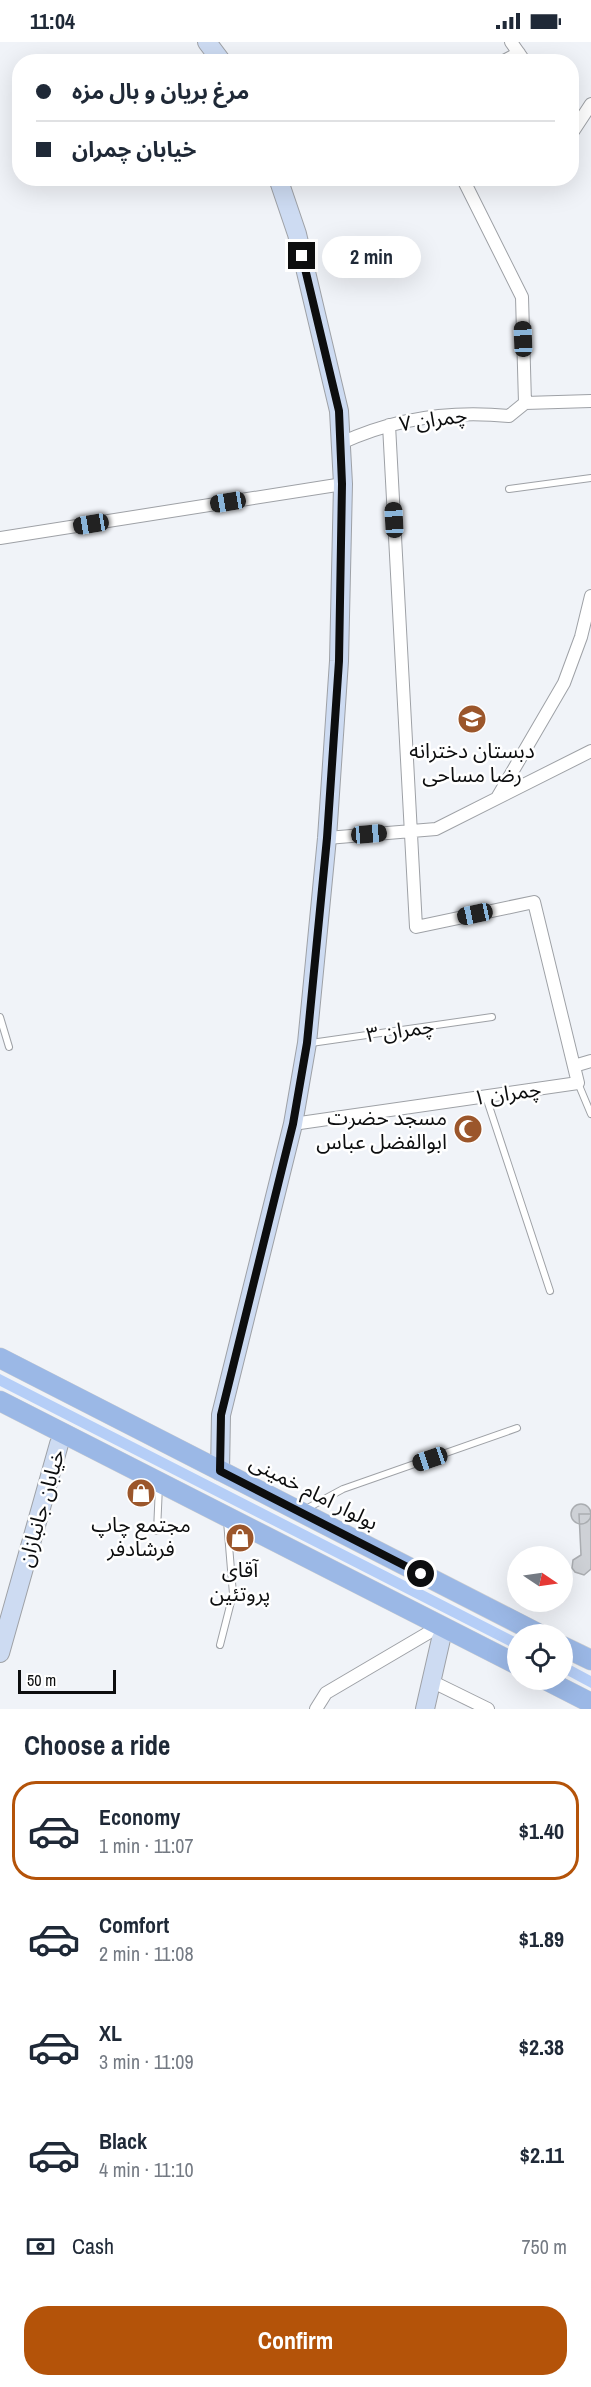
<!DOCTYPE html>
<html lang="en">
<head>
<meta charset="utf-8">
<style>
  body { margin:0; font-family:"Archivo Narrow","Noto Sans Arabic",sans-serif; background:#f2f2f3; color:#1f2937; height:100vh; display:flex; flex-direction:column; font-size:22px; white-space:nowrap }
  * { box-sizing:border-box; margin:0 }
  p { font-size:20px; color:#747a83 }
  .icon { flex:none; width:33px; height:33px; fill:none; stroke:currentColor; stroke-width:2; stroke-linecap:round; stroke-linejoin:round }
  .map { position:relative; height:1667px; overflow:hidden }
  .panel { display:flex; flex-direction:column; background:#fff; flex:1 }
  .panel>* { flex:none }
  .guide { position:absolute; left:12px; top:12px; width:567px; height:132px; border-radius:24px; box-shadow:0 6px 24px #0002; display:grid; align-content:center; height:132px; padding:0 24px; background:#fff }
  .needle { width:39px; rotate:103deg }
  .fabs { position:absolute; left:507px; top:1504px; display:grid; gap:12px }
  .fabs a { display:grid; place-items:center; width:66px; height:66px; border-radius:50%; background:#fff; box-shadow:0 6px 24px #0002; font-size:30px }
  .scale { position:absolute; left:18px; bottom:15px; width:98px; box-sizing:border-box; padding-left:6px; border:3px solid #0d0e0f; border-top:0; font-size:16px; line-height:21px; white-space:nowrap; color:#0d0e0f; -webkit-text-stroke:4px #fff; paint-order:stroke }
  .end { position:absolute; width:27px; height:27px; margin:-14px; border:8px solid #0d0e0f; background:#fff; box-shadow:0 0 0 3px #fff }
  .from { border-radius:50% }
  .bubble { position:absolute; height:42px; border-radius:21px; background:#fff; box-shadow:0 6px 24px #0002; font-size:20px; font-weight:800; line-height:42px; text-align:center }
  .car { position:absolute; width:18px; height:36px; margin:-18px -9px; border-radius:8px; box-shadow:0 0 4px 2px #0007; background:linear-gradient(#222 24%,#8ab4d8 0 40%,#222 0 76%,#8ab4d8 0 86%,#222 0) }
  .guide b { display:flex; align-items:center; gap:21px; height:57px; font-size:22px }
  .guide b+b { border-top:2px solid #e0e1e3 }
  .guide i { width:15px; height:15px; background:#1f2937 }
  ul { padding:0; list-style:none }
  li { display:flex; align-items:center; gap:18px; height:99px; margin:0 12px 9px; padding:0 12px; border:3px solid transparent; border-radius:24px }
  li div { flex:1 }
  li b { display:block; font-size:22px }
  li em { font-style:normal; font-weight:800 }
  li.on { border-color:#b45309 }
  li>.icon { width:54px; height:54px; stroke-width:1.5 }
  h2 { padding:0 24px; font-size:27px; line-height:72px }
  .pay { display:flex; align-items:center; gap:15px; height:66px; padding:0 24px; font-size:22px }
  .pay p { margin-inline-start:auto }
  .action { display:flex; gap:12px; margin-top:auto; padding:12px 24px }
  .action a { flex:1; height:69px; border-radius:24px; background:#b45309; color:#fff; font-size:24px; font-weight:800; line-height:69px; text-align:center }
  .status { display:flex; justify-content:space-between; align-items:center; height:42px; padding:0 30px; background:#fff; direction:ltr }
  .status svg { height:16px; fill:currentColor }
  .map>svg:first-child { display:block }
</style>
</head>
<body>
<div class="status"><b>11:04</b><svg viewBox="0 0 49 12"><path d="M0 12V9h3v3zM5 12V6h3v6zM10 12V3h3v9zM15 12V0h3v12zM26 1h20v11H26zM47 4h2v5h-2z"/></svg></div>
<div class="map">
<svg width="591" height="1667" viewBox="0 0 591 1667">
  <rect width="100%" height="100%" fill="#f0f3f8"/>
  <path fill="#b5cef7" d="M0 1332 517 1596V1608L0 1344Z
    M563 1619 591 1634V1646L563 1631Z"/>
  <path fill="#ced1d6" stroke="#aaadb1" stroke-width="1.5" d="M571 1472a10 10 0 1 1 20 0a10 10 0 1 1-20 0Z
    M579 1472H591V1527L584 1533 575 1530 572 1526 573 1518 581 1513Z"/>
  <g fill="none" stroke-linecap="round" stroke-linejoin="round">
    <g stroke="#9ea1a6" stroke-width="8">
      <path id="lane" d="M509 447 591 436
        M0 975 9 1005
        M311 1001 492 975
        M578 1041 591 1072
        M486 1055 550 1249
        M304 1468 343 1447 517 1386
        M157 1489 159 1444
        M220 1603 233 1552 227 1479"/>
    </g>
    <g stroke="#9ea1a6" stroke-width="14">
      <path id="street" d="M511 0 525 20
        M502 20 519 11
        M572 91 591 62
        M475 136 465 141 522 255 525 361
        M525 361 591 359
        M341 401C395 376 450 368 509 374L525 361
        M0 496 343 442
        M497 756 564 641 581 595 591 554
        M327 796 436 787 591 709
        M574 1024 591 1019
        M293 1082 578 1041 534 860 416 885 389 383
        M431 1639 488 1667
        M316 1667 326 1651 428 1591 434 1581"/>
    </g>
    <g stroke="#9ea1a6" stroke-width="20">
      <path id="secondary" d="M207 0 222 20
        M220 1429 221 1373 293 1082 307 1001 327 796 339 619 343 442 339 369 297 192 278 136
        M0 1611 59 1402 64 1392
        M425 1667 441 1597 446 1587"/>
    </g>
    <g stroke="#cfcfcf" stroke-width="21">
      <path id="primary" d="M0 1316 541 1593
        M0 1359 518 1623
        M562 1604 591 1618
        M546 1638 591 1661"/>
    </g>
    <use href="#lane" stroke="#fff" stroke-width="6"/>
    <use href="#street" stroke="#fff" stroke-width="12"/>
    <use href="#secondary" stroke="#cddbf2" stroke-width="18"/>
    <use href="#primary" stroke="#9bb8e6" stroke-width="20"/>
  </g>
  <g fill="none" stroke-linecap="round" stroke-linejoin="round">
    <path stroke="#0d0e0f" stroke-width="8" d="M302 214 339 369 342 442 339 619 327 796 307 1001 293 1082 221 1373 220 1429 421 1532"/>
  </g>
  <defs>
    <g id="school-disc" transform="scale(1.5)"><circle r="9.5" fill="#9b562b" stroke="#fff"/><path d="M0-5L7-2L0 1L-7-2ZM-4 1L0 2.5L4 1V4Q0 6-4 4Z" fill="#fff"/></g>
    <g id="mosque-disc" transform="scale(1.5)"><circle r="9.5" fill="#9b562b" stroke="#fff"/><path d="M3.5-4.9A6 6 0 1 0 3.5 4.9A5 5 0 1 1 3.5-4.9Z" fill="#fff"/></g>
    <g id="shop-disc" transform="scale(1.5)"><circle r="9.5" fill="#9b562b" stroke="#fff"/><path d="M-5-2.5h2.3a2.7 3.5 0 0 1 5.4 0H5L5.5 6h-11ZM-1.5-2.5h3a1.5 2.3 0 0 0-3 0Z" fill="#fff"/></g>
  </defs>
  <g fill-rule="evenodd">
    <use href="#school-disc" x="472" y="677"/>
    <use href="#mosque-disc" x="468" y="1087"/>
    <use href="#shop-disc" x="141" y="1451"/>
    <use href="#shop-disc" x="240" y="1496"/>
  </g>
  <g text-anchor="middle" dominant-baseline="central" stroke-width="5" stroke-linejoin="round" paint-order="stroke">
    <g font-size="21" fill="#0d0e0f" stroke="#fff">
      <text transform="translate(433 377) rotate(-8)">چمران ۷</text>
      <text transform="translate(400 988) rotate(-8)">چمران ۳</text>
      <text transform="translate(507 1051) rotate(-8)">چمران ۱</text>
      <text transform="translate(314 1450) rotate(27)">بولوار امام خمینی</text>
      <text transform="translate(41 1466) rotate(-74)">خیابان جانبازان</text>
    </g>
    <g font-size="21" fill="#0d0e0f" stroke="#fff">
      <text x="472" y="708">دبستان دخترانه<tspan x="472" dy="24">رضا مساحی</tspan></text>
      <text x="447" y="1075" text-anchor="end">مسجد حضرت<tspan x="447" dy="24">ابوالفضل عباس</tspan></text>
      <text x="141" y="1482">مجتمع چاپ<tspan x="141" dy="24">فرشادفر</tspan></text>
      <text x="240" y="1527">آقای<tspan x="240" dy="24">پروتئین</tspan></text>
    </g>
  </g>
</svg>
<div class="fabs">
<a><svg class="needle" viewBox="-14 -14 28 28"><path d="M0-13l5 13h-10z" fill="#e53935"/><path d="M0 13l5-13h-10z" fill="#747a83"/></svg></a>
<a><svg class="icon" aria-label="locate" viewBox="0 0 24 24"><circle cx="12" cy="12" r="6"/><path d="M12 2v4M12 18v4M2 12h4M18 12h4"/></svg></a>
</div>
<div class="scale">50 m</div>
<i class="end from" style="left:421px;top:1532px"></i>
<i class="end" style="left:302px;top:214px"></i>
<div class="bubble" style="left:322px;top:194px;width:99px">2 min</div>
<i class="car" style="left:523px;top:297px;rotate:358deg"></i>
<i class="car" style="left:228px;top:460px;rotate:261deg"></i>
<i class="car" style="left:394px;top:478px;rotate:357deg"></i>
<i class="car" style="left:91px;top:482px;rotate:261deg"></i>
<i class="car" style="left:369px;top:792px;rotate:85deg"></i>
<i class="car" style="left:475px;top:872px;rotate:258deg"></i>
<i class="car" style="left:430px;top:1417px;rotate:251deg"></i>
<div class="guide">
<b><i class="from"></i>مرغ بریان و بال مزه</b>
<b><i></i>خیابان چمران</b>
</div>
</div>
<section class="panel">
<h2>Choose a ride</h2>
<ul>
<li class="on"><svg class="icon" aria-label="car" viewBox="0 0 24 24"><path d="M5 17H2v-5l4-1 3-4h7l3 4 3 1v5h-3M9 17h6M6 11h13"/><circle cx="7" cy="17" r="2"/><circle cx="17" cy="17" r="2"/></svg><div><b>Economy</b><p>1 min · 11:07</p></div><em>$1.40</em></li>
<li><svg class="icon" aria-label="car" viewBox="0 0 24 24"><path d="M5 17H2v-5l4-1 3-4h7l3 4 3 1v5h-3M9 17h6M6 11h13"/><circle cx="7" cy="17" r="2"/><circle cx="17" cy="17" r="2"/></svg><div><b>Comfort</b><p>2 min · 11:08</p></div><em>$1.89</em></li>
<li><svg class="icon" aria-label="car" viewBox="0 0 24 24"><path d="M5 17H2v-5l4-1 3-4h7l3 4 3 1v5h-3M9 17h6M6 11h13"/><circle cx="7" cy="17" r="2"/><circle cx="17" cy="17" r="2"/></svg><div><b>XL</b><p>3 min · 11:09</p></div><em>$2.38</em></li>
<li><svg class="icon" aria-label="car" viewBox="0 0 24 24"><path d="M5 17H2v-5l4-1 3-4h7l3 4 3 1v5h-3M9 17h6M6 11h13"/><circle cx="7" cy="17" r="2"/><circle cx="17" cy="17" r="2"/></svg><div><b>Black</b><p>4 min · 11:10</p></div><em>$2.11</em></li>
</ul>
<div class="pay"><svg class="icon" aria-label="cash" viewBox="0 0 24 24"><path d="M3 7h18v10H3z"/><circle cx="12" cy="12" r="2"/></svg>Cash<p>750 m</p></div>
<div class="action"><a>Confirm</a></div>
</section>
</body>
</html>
